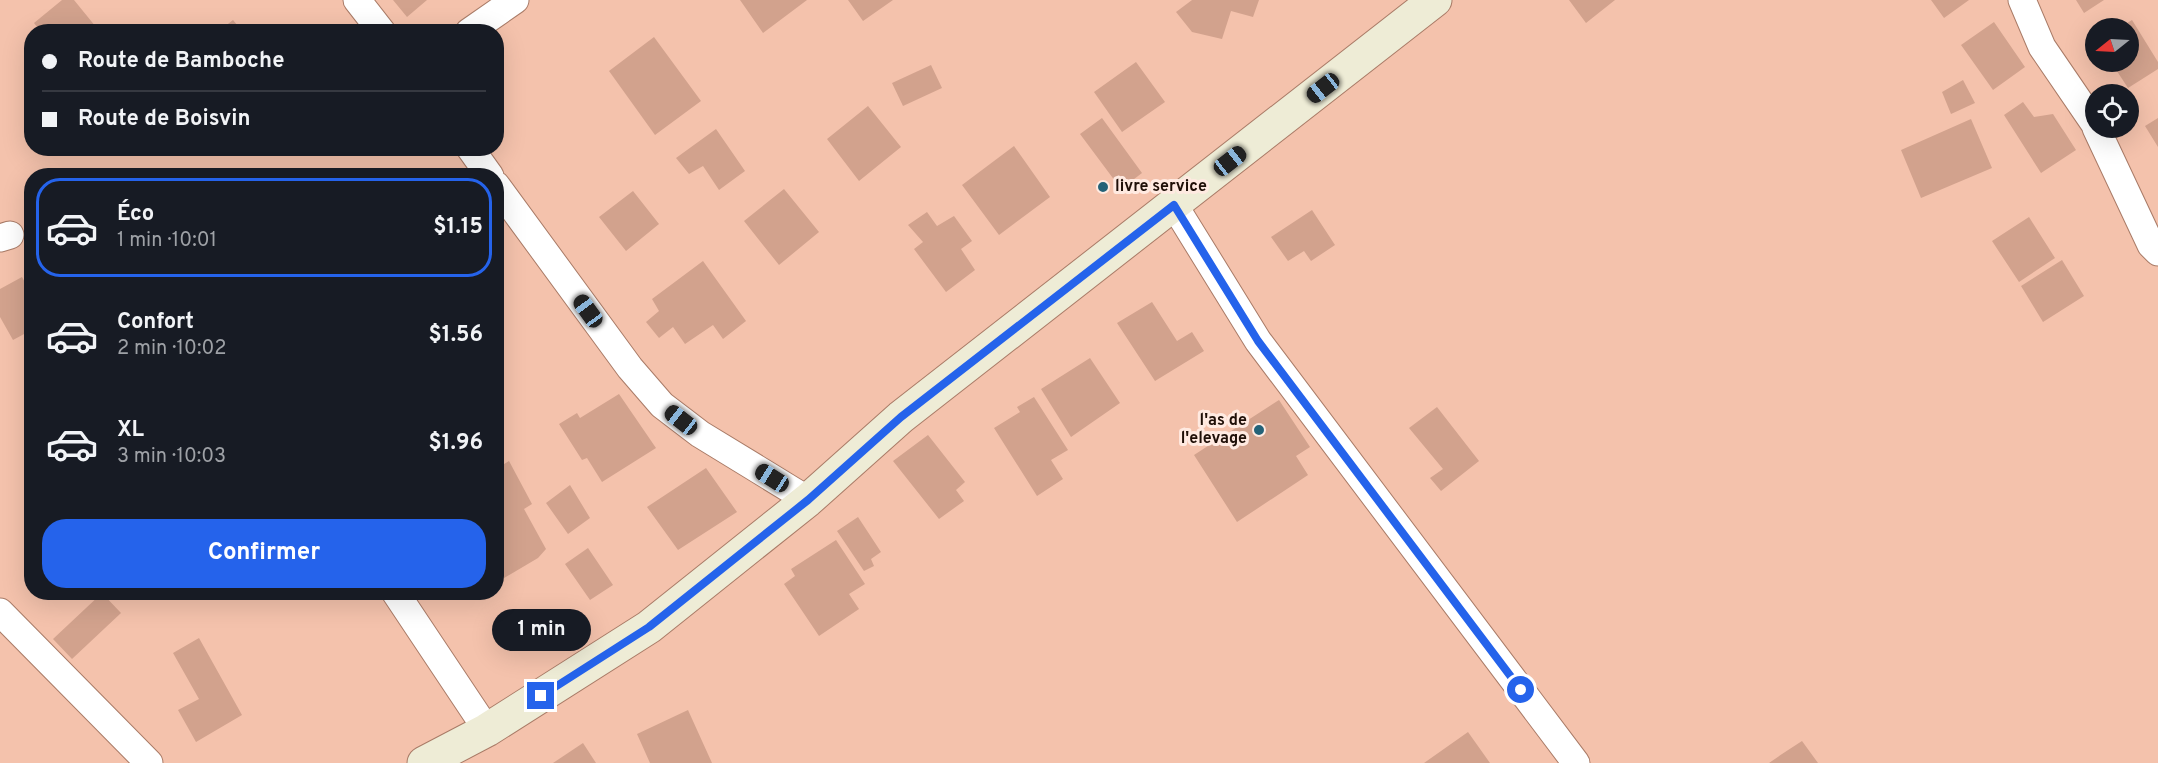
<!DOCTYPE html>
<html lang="fr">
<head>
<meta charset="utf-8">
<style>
  body { margin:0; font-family:Overpass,sans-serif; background:#242831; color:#f1f3f6; height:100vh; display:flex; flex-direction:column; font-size:22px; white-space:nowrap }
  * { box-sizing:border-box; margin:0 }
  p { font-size:20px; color:#9ea1a6 }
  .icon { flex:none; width:33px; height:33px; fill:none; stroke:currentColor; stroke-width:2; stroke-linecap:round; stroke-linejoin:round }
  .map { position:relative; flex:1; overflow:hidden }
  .sheet { position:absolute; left:24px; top:168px; width:480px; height:432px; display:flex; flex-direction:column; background:#171b24; border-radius:24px; box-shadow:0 6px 24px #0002 }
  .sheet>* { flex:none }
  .hud { position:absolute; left:24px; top:24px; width:480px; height:132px; border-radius:24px; box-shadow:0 6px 24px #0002; display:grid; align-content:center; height:132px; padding:0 18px; background:#171b24 }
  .needle { width:39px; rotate:252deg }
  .controls { position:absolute; left:2085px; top:18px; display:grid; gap:12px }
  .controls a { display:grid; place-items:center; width:54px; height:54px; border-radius:50%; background:#171b24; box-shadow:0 6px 24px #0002; font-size:30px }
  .end { position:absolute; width:27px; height:27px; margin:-14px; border:8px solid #2563eb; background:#fff; box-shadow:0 0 0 3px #fff }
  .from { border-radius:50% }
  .bubble { position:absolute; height:42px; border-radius:21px; background:#171b24; box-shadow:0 6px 24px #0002; font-size:20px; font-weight:700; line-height:42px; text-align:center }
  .car { position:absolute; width:18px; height:36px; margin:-18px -9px; border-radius:8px; box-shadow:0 0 4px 2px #0007; background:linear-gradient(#222 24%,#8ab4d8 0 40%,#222 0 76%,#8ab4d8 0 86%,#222 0) }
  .hud b { display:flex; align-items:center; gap:21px; height:57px; font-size:22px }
  .hud b+b { border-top:2px solid #363941 }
  .hud i { width:15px; height:15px; background:#f1f3f6 }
  ul { padding:10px 0 0; list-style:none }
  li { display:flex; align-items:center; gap:18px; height:99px; margin:0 12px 9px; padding:0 6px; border:3px solid transparent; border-radius:24px }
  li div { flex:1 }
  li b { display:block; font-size:22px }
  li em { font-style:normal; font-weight:700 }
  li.selected { border-color:#2563eb }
  li>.icon { width:54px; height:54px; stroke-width:1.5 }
  .button { display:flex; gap:12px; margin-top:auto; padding:12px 18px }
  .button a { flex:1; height:69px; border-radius:24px; background:#2563eb; color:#fff; font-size:24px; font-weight:700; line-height:69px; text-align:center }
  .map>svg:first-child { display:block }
</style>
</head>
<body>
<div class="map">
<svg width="2158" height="763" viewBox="0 0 2158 763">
  <rect width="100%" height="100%" fill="#f4c2ac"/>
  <path fill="#d2a28d" d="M62 0H74L96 27 90 32H41L34 23Z
    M393 0H427L407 17Z
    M740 0H807L763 33Z
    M848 0H893L863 21Z
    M1192 0H1259L1253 17 1231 11 1222 39 1192 32 1176 12Z
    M1569 0H1615L1586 23Z
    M1931 0H1969L1944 18Z
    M2076 0H2104L2084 13Z
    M233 20 243 32H219L224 27Z
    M2132 20 2158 62V69L2128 88 2111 62H2128V28H2119Z
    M1994 22 2025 67 1993 90 1961 45Z
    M654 37 701 101 655 135 609 71Z
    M1136 62 1165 102 1122 132 1094 92Z
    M931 65 942 88 903 106 892 83Z
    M1963 80 1975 103 1951 114 1942 92Z
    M2023 102 2034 117 2053 114 2076 150 2041 173 2004 115Z
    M868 106 901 147 859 181 827 139Z
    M1102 118 1142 173 1121 189 1080 134Z
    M2158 118V147L2145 126Z
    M1971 119 1992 168 1921 198 1901 150Z
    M716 129 745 171 719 190 703 166 689 174 676 158Z
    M1014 146 1050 197 999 235 962 185Z
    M784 189 819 232 779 265 744 221Z
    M633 191 659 224 626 251 599 217Z
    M1312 210 1335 245 1311 261 1304 251 1288 261 1271 237Z
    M927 212 937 226 954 216 972 241 961 249 975 270 946 292 914 249 923 242 908 225Z
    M2029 217 2055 258 2019 282 1992 241Z
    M2062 260 2084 296 2043 322 2021 286Z
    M703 261 746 321 723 339 713 325 685 344 673 327 659 338 646 322 659 311 652 299Z
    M22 277 32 295V344L26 333 13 340 0 317V289Z
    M1152 302 1177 341 1192 332 1204 351 1155 381 1117 323Z
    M1090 358 1120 403 1071 437 1041 389Z
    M619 394 656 448 602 482 587 458 582 460 559 424 577 413 580 418Z
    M1034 397 1068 450 1051 460 1063 479 1037 496 994 428 1020 412 1017 407Z
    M1279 400 1310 447 1296 456 1308 475 1237 522 1194 455Z
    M1437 407 1479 461 1441 491 1430 478 1443 469 1409 428Z
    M928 435 965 482 956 490 964 501 939 519 893 461Z
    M509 461 532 504 524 509 546 549 538 558 499 581 496 576V469Z
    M706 468 737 512 678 550 647 507Z
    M570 485 590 518 568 534 546 503Z
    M858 517 881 552 871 559 874 566 864 571 837 531Z
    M836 540 865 584 849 594 859 609 819 636 784 584 795 576 791 569Z
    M588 548 613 585 590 600 565 564Z
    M102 593 121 613 72 659 53 639Z
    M199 638 242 715 196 742 178 710 199 699 173 653Z
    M688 710 712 763H650L637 734Z
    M1468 732 1490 763H1424Z
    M1802 741 1818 763H1769L1782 754Z
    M583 743 596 763H553Z"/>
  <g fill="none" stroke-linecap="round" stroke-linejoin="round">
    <g stroke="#a97b67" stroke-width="29">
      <path id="minor" d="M357 0 382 32
        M2022 0 2042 47 2096 126
        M469 32 515 0
        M2096 128 2151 245 2158 252
        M470 148 490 176
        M496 185 630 368 662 405 700 434 808 500
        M1174 205 1258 341 1576 763
        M0 238 10 235
        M395 592 487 730
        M0 612 149 763"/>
    </g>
    <g stroke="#a97b67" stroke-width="35">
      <path id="secondary" d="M424 763 487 730 649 627 808 500 901 417 1435 0"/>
    </g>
    <use href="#minor" stroke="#fff" stroke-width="27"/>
    <use href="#secondary" stroke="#eeecd6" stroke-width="33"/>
  </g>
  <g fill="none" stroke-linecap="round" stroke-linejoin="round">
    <path stroke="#2563eb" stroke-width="8" d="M541 696 649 627 808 500 901 417 1174 205 1258 341 1521 690"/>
  </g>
  <g fill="#246278" stroke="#ffeae1" stroke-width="2">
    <circle cx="1103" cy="187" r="6"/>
    <circle cx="1259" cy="430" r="6"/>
  </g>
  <g text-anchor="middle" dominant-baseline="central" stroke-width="6" stroke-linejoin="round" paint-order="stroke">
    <g font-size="16" font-weight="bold" fill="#1f0f07" stroke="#ffeae1" text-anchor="start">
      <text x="1115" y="187">livre service</text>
      <text x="1247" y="421" text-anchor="end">l'as de<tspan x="1247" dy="18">l'elevage</tspan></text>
    </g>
  </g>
</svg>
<div class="controls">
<a><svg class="needle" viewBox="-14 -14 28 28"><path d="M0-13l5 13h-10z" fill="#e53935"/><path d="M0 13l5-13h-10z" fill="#9ea1a6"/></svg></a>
<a><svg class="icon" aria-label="locate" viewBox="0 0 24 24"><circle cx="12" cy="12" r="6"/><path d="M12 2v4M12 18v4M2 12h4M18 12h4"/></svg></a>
</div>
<i class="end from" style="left:1521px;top:690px"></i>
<i class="end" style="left:541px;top:696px"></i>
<div class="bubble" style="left:492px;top:609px;width:99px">1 min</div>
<i class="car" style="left:1323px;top:88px;rotate:232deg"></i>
<i class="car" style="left:1230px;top:161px;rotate:52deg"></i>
<i class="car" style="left:588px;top:311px;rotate:324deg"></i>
<i class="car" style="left:681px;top:420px;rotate:308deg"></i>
<i class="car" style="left:772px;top:478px;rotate:302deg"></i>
<div class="hud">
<b><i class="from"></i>Route de Bamboche</b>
<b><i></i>Route de Boisvin</b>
</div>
<section class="sheet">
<ul>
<li class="selected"><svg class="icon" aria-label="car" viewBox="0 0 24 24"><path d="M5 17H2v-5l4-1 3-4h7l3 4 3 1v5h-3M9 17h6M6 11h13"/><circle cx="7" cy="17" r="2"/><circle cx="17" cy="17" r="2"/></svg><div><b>Éco</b><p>1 min · 10:01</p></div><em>$1.15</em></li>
<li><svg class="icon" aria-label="car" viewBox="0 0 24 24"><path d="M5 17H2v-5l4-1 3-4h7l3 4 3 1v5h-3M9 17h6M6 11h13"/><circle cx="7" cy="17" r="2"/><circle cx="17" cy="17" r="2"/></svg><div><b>Confort</b><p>2 min · 10:02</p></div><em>$1.56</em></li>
<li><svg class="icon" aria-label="car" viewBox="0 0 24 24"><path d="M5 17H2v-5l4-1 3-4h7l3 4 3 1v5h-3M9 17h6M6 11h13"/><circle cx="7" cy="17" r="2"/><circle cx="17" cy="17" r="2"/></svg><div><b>XL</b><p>3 min · 10:03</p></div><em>$1.96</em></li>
</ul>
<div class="button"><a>Confirmer</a></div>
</section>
</div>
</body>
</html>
